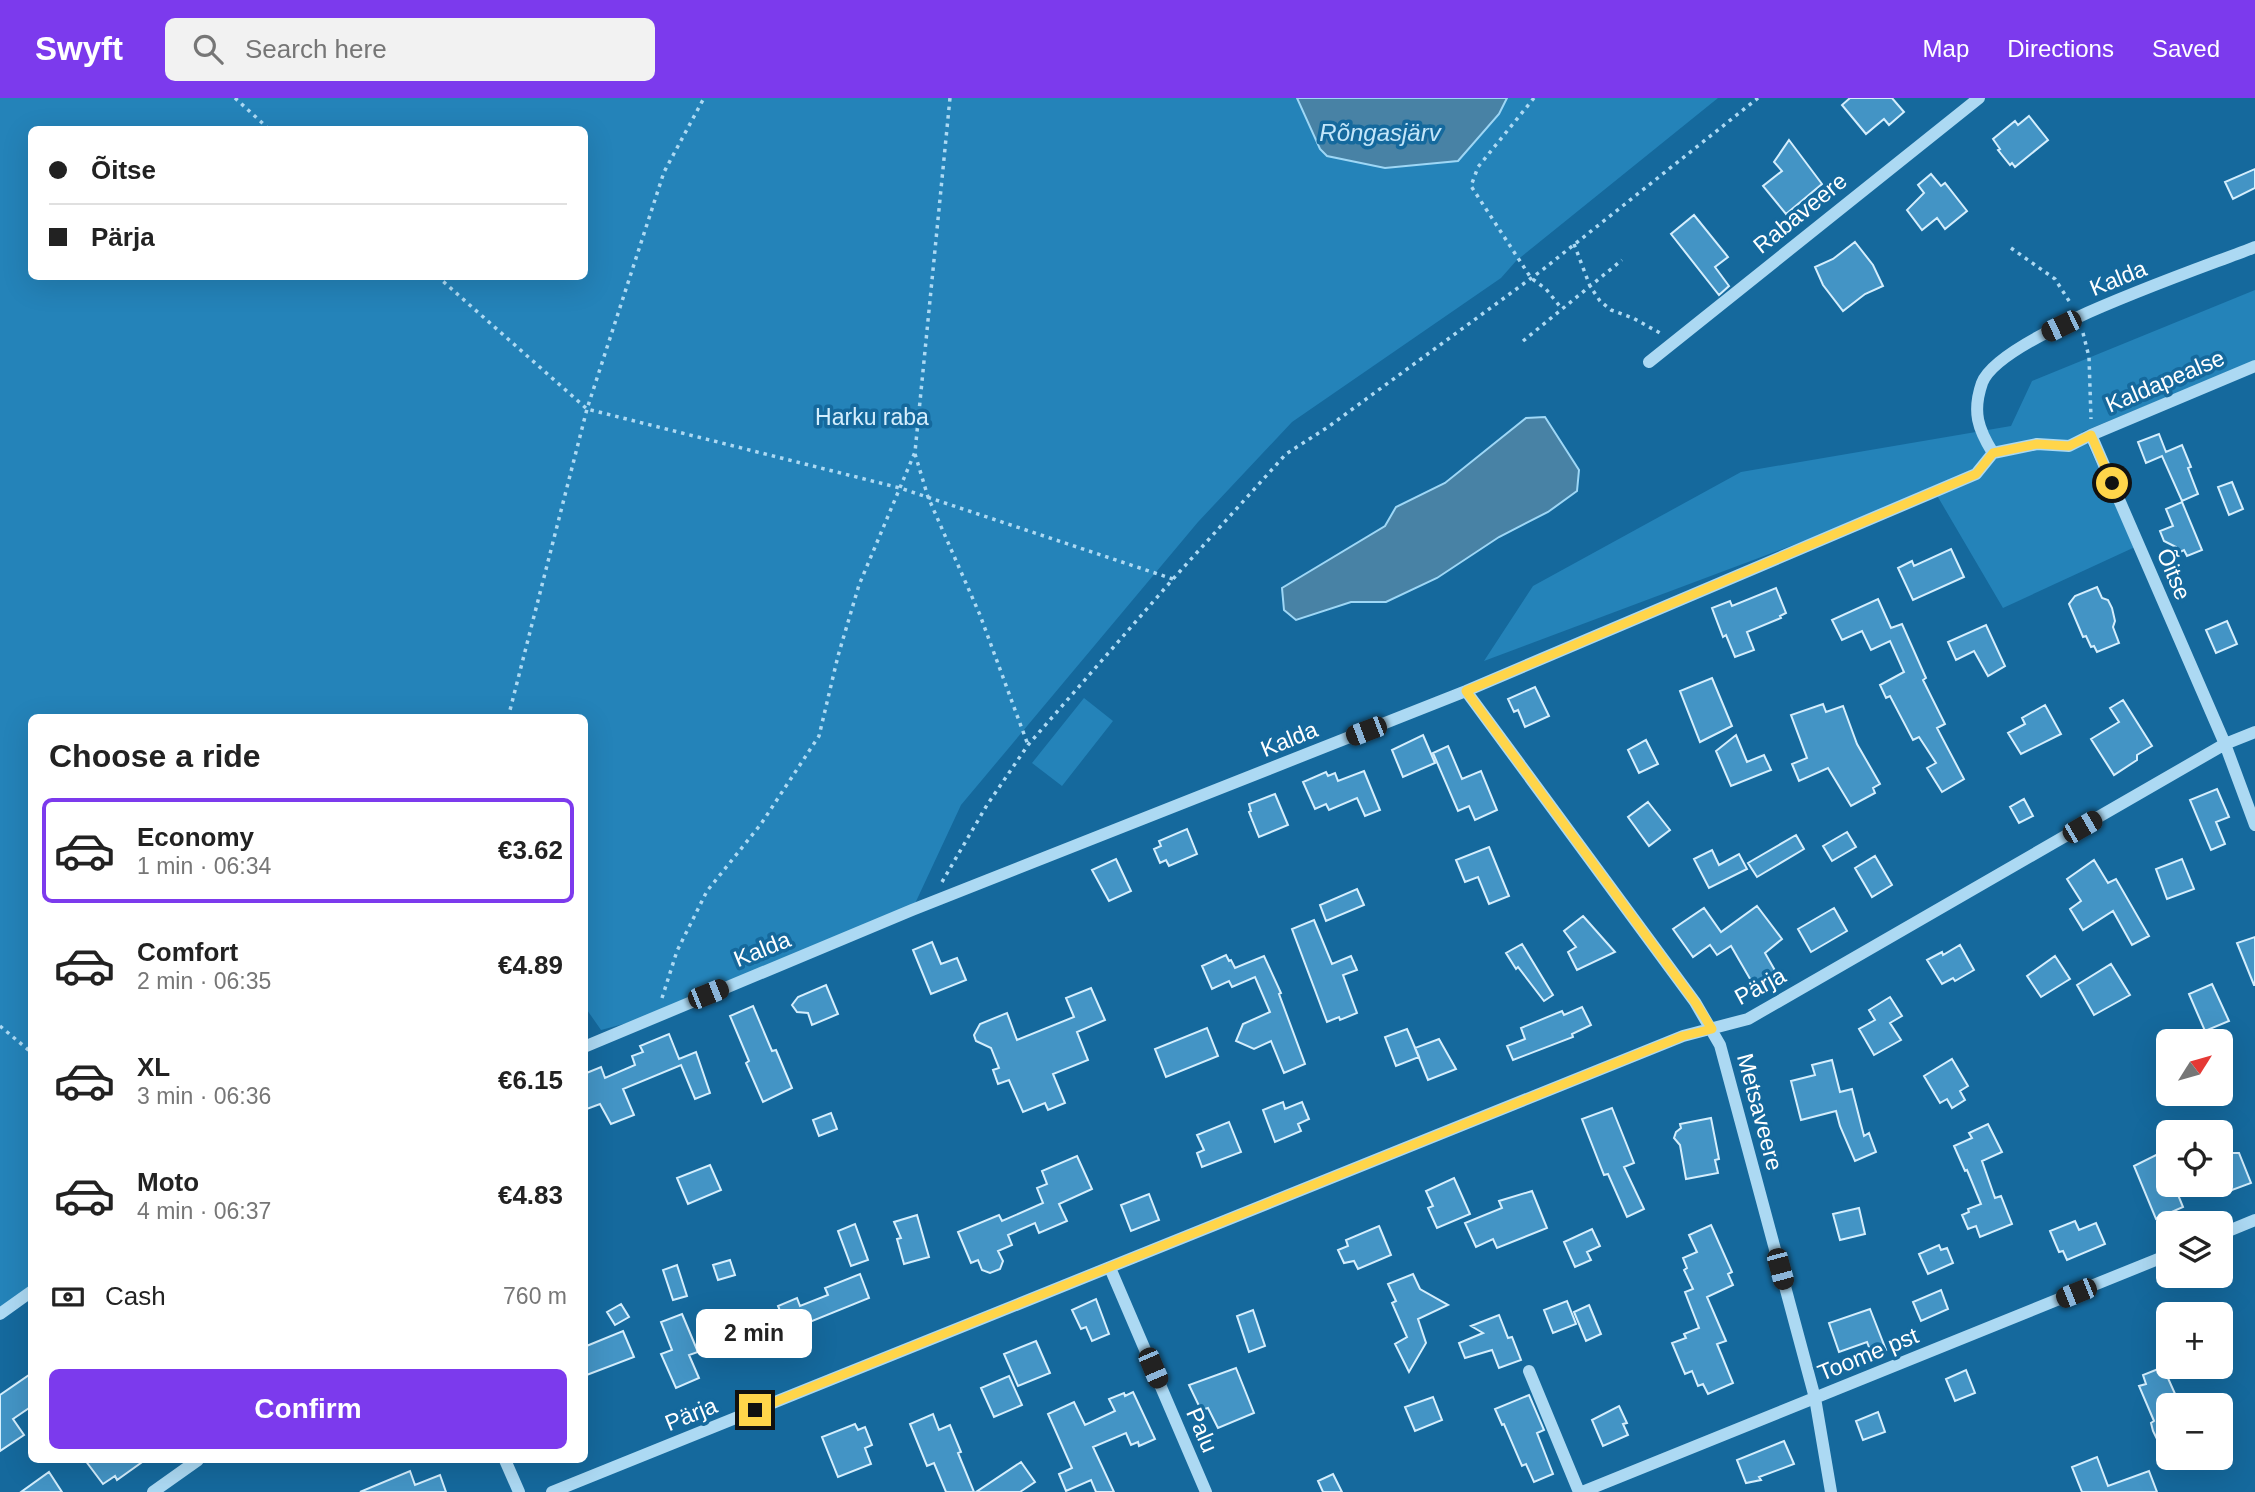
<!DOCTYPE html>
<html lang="en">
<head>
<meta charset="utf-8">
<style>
  body { margin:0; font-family:Helvetica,sans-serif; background:#f2f2f2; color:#222; height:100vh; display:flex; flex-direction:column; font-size:26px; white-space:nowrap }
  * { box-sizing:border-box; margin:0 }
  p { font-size:23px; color:#767676 }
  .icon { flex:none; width:38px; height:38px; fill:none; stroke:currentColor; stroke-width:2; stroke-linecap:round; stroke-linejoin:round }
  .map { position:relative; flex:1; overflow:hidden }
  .details { position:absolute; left:28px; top:616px; width:560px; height:749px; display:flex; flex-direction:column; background:#fff; border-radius:10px; box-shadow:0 7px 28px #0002 }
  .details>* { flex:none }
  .banner { position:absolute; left:28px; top:28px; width:560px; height:154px; border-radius:10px; box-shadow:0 7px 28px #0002; display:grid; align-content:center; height:154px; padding:0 21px; background:#fff }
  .needle { width:46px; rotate:53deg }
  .fabs { position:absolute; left:2156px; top:931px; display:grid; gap:14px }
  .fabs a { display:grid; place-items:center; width:77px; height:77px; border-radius:10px; background:#fff; box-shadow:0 7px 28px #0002; font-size:35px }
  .end { position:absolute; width:32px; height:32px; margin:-16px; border:9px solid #ffd54a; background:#111; box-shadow:0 0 0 4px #111 }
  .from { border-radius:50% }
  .bubble { position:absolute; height:49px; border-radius:10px; background:#fff; box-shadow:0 7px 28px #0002; font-size:23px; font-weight:700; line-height:49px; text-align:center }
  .car { position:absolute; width:21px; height:42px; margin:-21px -10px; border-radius:9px; box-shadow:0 0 5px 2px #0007; background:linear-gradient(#222 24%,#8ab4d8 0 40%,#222 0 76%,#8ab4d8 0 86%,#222 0) }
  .banner b { display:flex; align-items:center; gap:24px; height:66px; font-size:26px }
  .banner b+b { border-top:2px solid #e0e0e0 }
  .banner i { width:18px; height:18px; background:#222 }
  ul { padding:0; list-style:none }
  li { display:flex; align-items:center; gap:21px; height:105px; margin:0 14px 10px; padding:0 7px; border:4px solid transparent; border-radius:10px }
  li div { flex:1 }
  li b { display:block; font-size:26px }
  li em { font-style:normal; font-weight:700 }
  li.selected { border-color:#7c3aed }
  li>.icon { width:63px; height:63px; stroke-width:1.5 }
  h2 { padding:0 21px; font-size:32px; line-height:84px }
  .pay { display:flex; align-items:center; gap:18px; height:77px; padding:0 21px; font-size:26px }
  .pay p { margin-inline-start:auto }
  .action { display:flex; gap:14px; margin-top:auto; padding:14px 21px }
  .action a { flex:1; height:80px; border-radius:10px; background:#7c3aed; color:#fff; font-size:28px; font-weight:700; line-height:80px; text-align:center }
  header { display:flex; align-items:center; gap:42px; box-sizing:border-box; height:98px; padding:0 35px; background:#7c3aed; color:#fff }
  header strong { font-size:33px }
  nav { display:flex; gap:38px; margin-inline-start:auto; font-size:24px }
  .search { width:490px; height:63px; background:#f2f2f2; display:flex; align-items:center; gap:18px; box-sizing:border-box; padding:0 24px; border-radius:10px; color:#767676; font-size:26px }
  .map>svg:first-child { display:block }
</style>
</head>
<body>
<header>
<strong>Swyft</strong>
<div class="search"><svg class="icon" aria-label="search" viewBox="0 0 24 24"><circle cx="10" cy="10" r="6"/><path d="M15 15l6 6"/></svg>Search here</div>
<nav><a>Map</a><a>Directions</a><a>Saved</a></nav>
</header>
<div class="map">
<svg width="2255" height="1394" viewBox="0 0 2255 1394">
  <rect width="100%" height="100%" fill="#15699d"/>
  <path fill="#2483b9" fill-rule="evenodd" d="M0 0H1297L1320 51 1425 65 1458 63 1499 17 1507 0H1718L1516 163 1501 180 1292 324 1198 424 961 707 912 812 657 917 601 932 585 909 584 620H32L31 1193 0 1216ZM32 32H584V178H32Z
    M2255 192V263L2082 334 2135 449 2003 510 1935 394 1484 563 1533 488 1741 374 2011 328 2032 283Z
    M1084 600 1113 623 1062 688 1032 665Z"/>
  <path fill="#4882a5" stroke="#9ed7f6" stroke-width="2" d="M1297 0H1507L1499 16 1458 63 1385 70 1327 58 1320 51Z
    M1545 319 1579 372 1577 393 1548 414 1499 439 1437 480 1386 504H1351L1296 522 1284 512 1282 490 1385 428 1396 409 1445 385 1526 320Z"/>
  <path fill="#4394c5" stroke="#d4eefd" stroke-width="2" d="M1850 0H1892L1904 14 1889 27 1884 21 1866 36 1842 7Z
    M2029 18 2048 42 2015 69 2012 65 2010 67 1998 52 2000 51 1993 41 2015 23 2018 27Z
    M1789 42 1822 86 1786 116 1763 88 1782 73 1774 64Z
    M2255 71V90L2233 101 2225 84Z
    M1931 76 1941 88 1945 85 1967 113 1945 131 1937 120 1922 132 1907 112 1924 95 1918 87Z
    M1694 117 1728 159 1715 169 1729 188 1719 197 1671 136Z
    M1855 144 1873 167 1883 188 1865 196 1843 213 1823 187 1815 169 1833 161Z
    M2159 336 2166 354 2182 347 2191 369 2188 370 2198 396 2182 403 2162 358 2146 365 2138 344Z
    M2232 384 2243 411 2229 417 2218 389Z
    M2182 404 2202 452 2187 458 2184 452 2178 455 2176 449 2164 443 2160 433 2173 428 2166 411Z
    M1951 451 1964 479 1913 502 1898 470 1912 463 1914 468Z
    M2097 489 2102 500 2108 502 2112 510 2115 523 2113 529 2119 545 2097 554 2094 548 2091 549 2086 538 2083 539 2069 506 2075 498Z
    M1776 490 1786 515 1780 518 1781 520 1747 534 1754 552 1735 559 1726 537 1723 539 1712 510 1730 503 1732 508Z
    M1878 501 1891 530 1902 526 1926 580 1923 582 1945 626 1937 630 1964 681 1942 694 1927 670 1936 665 1919 639 1913 642 1890 598 1886 600 1880 587 1904 574 1890 543 1871 552 1862 533 1842 542 1832 522Z
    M2227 523 2237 546 2216 555 2206 532Z
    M1986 527 2005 568 1988 578 1974 553 1956 562 1948 544Z
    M1712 580 1732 628 1700 644 1680 593Z
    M1535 589 1549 618 1525 629 1518 612 1514 614 1508 601Z
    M2123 602 2152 648 2137 657V662L2114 677 2091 641 2119 624 2110 610Z
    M1823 606 1826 614 1843 608 1857 646 1880 686 1873 690 1875 695 1851 708 1828 670 1799 683 1792 666 1807 660 1791 617Z
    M2045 607 2061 636 2021 656 2008 635 2025 626 2022 620Z
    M1423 637 1435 665 1403 679 1392 652Z
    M1736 637 1747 664 1764 657 1771 672 1731 688 1716 653Z
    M1646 642 1658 666 1639 675 1628 652Z
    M1448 648 1462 681 1481 673 1497 712 1475 722 1469 708 1458 713 1433 655Z
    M1364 673 1380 712 1365 718 1357 700 1329 712 1326 706 1315 711 1303 684 1326 674 1328 678 1335 675 1338 683Z
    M2217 691 2229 719 2216 724 2225 746 2211 752 2190 702Z
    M1275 696 1288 727 1259 739 1249 714 1251 713 1249 706Z
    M2024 701 2033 718 2019 725 2010 709Z
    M1648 704 1670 732 1649 748 1628 719Z
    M1187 731 1197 756 1169 768 1166 762 1160 765 1154 751 1161 748 1159 743Z
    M1847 734 1856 749 1832 763 1823 748Z
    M1796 737 1804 751 1757 779 1748 765Z
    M1489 749 1509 798 1489 806 1478 779 1465 784 1456 762Z
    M1712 752 1719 767 1739 756 1747 771 1709 790 1694 761Z
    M1875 758 1892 787 1872 799 1855 770Z
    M1116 761 1131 793 1109 803 1092 772Z
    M2182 761 2194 791 2167 801 2156 771Z
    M2094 762 2108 785 2116 781 2149 838 2132 847 2113 813 2083 832 2070 811 2081 803 2067 781Z
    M1357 791 1364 807 1326 823 1320 807Z
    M1757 808 1782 841 1765 855 1777 876 1763 885 1761 882 1753 886 1731 848 1717 857 1710 847 1693 859 1673 831 1704 810 1721 834Z
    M1834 810 1847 833 1811 854 1798 831Z
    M1583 818 1615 854 1577 872 1568 854 1576 849 1564 833Z
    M1314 822 1332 866 1351 858 1357 872 1343 877 1357 915 1340 922 1339 919 1327 924 1292 831Z
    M2255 839V887H2254L2237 845Z
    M932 844 941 866 957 860 966 882 931 896 913 852Z
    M1522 846 1553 897 1544 903 1518 869 1516 871 1506 855Z
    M1960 847 1974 872 1955 883 1953 880 1942 886 1927 862 1942 854 1943 857Z
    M1226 857 1229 863 1231 862 1235 870 1264 858 1281 895 1279 896 1305 966 1284 975 1271 943 1254 951 1236 943 1243 926 1270 914 1255 879 1232 889 1229 883 1212 891 1202 868Z
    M2055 858 2070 881 2041 899 2027 878Z
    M2111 866 2130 897 2094 917 2077 887Z
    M2212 886 2229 923 2205 933 2189 896Z
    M826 887 838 916 812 927 808 915 797 914 792 907 798 899Z
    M1091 890 1105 922 1077 934 1088 962 1053 976 1065 1005 1048 1012 1045 1005 1023 1014 1009 982 998 986 993 972 999 970 991 950 976 943 974 937 980 926 1007 915 1017 942 1074 919 1066 900Z
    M1890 899 1902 918 1890 925 1901 942 1874 957 1859 931 1875 922 1869 912Z
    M753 908 772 953 776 952 792 990 763 1004 746 965 749 963 730 918Z
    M1582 909 1591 927 1572 936 1573 939 1513 962 1507 948 1525 941 1521 930 1562 913 1564 917Z
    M1207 930 1218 958 1166 979 1155 951Z
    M1407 931 1419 959 1396 968 1385 939Z
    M669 936 679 961 696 954 710 995 695 1001 681 967 623 991 634 1017 611 1026 600 1006 584 1012V976L601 969 605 980 635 967 632 958 643 954 640 948Z
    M1439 941 1456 971 1428 982 1415 950Z
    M1952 961 1968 988 1960 993 1965 1002 1952 1010 1947 1001 1940 1005 1924 978Z
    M1832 962 1840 994 1852 991 1864 1038 1869 1035 1876 1054 1855 1063 1840 1028 1836 1013 1801 1022 1791 983 1815 977 1812 967Z
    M1283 1004 1285 1011 1302 1004 1309 1021 1298 1026 1301 1033 1275 1044 1263 1012Z
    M1612 1010 1634 1065 1624 1069 1644 1111 1627 1119 1608 1076 1604 1077 1582 1021Z
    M831 1015 837 1031 819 1038 813 1022Z
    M1711 1020 1719 1061 1715 1062 1718 1075 1686 1081 1680 1047 1674 1040 1676 1034 1681 1030 1680 1026Z
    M1229 1024 1241 1054 1202 1069 1197 1055 1204 1052 1197 1037Z
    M1988 1026 2002 1054 1982 1063 1995 1100 2001 1098 2012 1126 1980 1139 1976 1128 1968 1131 1962 1117 1969 1114 1968 1111 1981 1106 1967 1072 1965 1073 1954 1048 1972 1040 1969 1035Z
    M2168 1051V1087H2174L2183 1109 2156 1121 2134 1068Z
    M2221 1055H2239L2251 1085 2224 1095 2221 1086Z
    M1077 1058 1092 1091 1059 1106 1067 1123 1039 1135 1035 1125 1008 1137 1012 1147 998 1153 1003 1163 1000 1171 990 1175 982 1172 978 1162 971 1165 958 1134 999 1117 1002 1123 1043 1105 1037 1090 1047 1086 1042 1073Z
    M710 1067 721 1092 688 1106 677 1080Z
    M1454 1080 1470 1116 1437 1130 1428 1110 1433 1108 1426 1093Z
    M1532 1093 1547 1130 1497 1150 1493 1141 1476 1149 1465 1125 1502 1110 1499 1103Z
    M1149 1096 1159 1122 1131 1133 1121 1107Z
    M1859 1110 1865 1136 1840 1142 1833 1116Z
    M917 1117 929 1159 904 1166 897 1141 901 1140 894 1124Z
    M2075 1123 2079 1132 2096 1125 2105 1146 2067 1162 2063 1153 2059 1154 2050 1133Z
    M855 1126 868 1162 851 1168 838 1133Z
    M1711 1127 1732 1174 1728 1176 1733 1187 1707 1199 1726 1243 1717 1246 1733 1285 1708 1296 1703 1286 1698 1288 1692 1273 1685 1276 1672 1245 1686 1240 1684 1236 1699 1230 1685 1194 1693 1191 1684 1172 1687 1170 1683 1160 1697 1154 1689 1137Z
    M1379 1128 1391 1157 1358 1171 1354 1163 1344 1165 1338 1152 1348 1148 1346 1142Z
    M1592 1131 1600 1148 1587 1154 1591 1162 1575 1169 1564 1144Z
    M1939 1147 1941 1152 1947 1150 1953 1165 1928 1176 1919 1156Z
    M730 1162 735 1177 718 1182 713 1167Z
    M677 1167 687 1198 673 1202 663 1172Z
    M860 1176 869 1200 807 1225 810 1233 775 1247 765 1222 781 1215 778 1208 797 1200 800 1208 828 1197 825 1190Z
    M1413 1176 1420 1191 1448 1207 1418 1221 1426 1245 1409 1274 1395 1246 1407 1239 1392 1205 1396 1203 1388 1186Z
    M1941 1192 1948 1211 1921 1223 1913 1204Z
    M1096 1201 1109 1236 1092 1243 1086 1229 1081 1231 1072 1212Z
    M1567 1203 1576 1226 1553 1235 1544 1212Z
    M621 1206 629 1219 615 1227 607 1214Z
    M1589 1207 1601 1236 1586 1243 1574 1214Z
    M1870 1211 1886 1252 1872 1257 1867 1244 1839 1254 1829 1225Z
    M1253 1212 1265 1248 1249 1254 1237 1218Z
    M682 1216 698 1254 689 1257 699 1280 676 1290 661 1256 672 1252 661 1224Z
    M1499 1217 1508 1240 1512 1239 1521 1262 1499 1270 1492 1252 1465 1260 1459 1245 1483 1235 1471 1228Z
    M623 1233 634 1259 584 1278V1249Z
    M1036 1243 1050 1275 1018 1288 1004 1256Z
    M2163 1269 2180 1307H2168V1356L2161 1340 2157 1341 2153 1333 2151 1325 2154 1323 2139 1288 2146 1286 2143 1277Z
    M1236 1270 1254 1315 1218 1330 1208 1310 1201 1312 1189 1287Z
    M1966 1272 1975 1295 1955 1303 1946 1281Z
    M32 1275V1308L13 1321 24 1337 0 1353V1297Z
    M1009 1278 1022 1307 994 1319 981 1290Z
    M1133 1294 1155 1341 1139 1348 1138 1344 1131 1347 1126 1335 1093 1349 1114 1394H1096L1091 1382 1066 1393 1059 1376 1072 1370 1048 1316 1074 1304 1085 1327 1115 1313 1109 1301 1124 1295 1125 1298Z
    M1529 1297 1544 1332 1537 1335 1553 1376 1534 1384 1526 1366 1522 1368 1504 1326 1502 1327 1495 1311Z
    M1433 1299 1442 1322 1415 1333 1405 1309Z
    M1619 1308 1627 1325 1623 1326 1628 1337 1603 1348 1592 1322Z
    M1878 1314 1885 1334 1863 1342 1856 1323Z
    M933 1316 939 1332 950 1327 961 1354 958 1355 974 1394H946L934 1365 927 1368 910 1326Z
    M855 1326 858 1332 865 1329 872 1347 865 1350 871 1366 838 1379 822 1339Z
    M1784 1343 1794 1366 1759 1379 1761 1382 1746 1385 1737 1362Z
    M2097 1359 2108 1388 2149 1373 2157 1394H2082L2072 1369Z
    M85 1362H145L117 1382 115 1378 103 1386Z
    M1021 1364 1035 1384 1020 1394H976Z
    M410 1373 415 1387 440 1377 446 1394H360Z
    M49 1374 62 1394H21Z
    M1333 1376 1342 1394H1323L1318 1383Z"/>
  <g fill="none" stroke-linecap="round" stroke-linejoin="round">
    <path stroke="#acd9f3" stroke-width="3.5" stroke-dasharray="3.5 5" stroke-linecap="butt" d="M235 0 270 32
      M1534 0 1478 69 1471 88 1531 180 1546 191 1562 211
      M1574 146 1590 188 1600 203 1611 212 1633 220 1660 235
      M2011 150 2055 181 2071 206
      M437 178 587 311 900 390 1173 481
      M2083 235 2089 259 2091 321
      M1523 243 1622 162
      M915 356 928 399 980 517 1028 647
      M508 620 587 311 664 74 704 0
      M942 784 987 707 1028 647 1173 481 1286 356 1328 329 1541 173 1758 0
      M662 900 677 853 707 793 761 726 819 638 838 558 859 487 915 354 950 0
      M0 928 32 955"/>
    <path stroke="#acd9f3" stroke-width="12" d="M1649 264 1979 0
      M2091 337 2255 268
      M1993 355 2037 346 2069 348 2091 337 2225 646 2255 727
      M1466 593 1695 904 1720 947 1815 1300 1831 1394
      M584 949 912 812 1466 593 1976 376 1993 355C1978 331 1972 314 1982 285 2000 237 2203 170 2255 149
      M2221 1136 2255 1122
      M1110 1170 1206 1394
      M0 1216 32 1193
      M1529 1273 1579 1394
      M505 1362 519 1394
      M153 1394 198 1362
      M552 1394 1683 938 1748 921 2225 646 2255 634
      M1582 1394 2168 1157"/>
  </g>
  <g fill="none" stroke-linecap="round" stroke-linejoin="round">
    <path stroke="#ffd54a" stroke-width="9" d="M755 1312 1683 938 1712 931 1695 904 1466 593 1976 376 1993 355 2037 346 2069 348 2091 337 2112 385"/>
  </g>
  <g text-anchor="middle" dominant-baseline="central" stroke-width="7" stroke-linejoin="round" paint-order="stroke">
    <g font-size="23" fill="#fff" stroke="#15699d">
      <text transform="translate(1800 115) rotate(-39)">Rabaveere</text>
      <text transform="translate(2118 180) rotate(-22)">Kalda</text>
      <text transform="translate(2165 283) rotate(-23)">Kaldapealse</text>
      <text transform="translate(2174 476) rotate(67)">Õitse</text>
      <text transform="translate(1289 641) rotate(-22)">Kalda</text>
      <text transform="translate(762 851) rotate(-22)">Kalda</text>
      <text transform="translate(1760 888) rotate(-28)">Pärja</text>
      <text transform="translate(1760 1014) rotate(75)">Metsaveere</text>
      <text transform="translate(1868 1256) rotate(-22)">Toome pst</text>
      <text transform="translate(691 1316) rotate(-22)">Pärja</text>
      <text transform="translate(1202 1332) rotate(67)">Palu</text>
    </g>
    <g font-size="23" fill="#d4eefd" stroke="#15699d">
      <text x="872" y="319">Harku raba</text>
    </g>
    <g font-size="24" font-style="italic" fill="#c3e6fa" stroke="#15699d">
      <text x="1380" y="34">Rõngasjärv</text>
    </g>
  </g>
</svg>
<div class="fabs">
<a><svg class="needle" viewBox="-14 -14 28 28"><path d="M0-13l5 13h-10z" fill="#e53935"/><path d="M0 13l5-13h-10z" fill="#767676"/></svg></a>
<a><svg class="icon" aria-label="locate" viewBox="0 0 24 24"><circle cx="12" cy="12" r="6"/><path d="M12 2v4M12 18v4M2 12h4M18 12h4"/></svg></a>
<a><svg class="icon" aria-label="layers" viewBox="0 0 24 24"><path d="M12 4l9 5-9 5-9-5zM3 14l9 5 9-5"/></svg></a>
<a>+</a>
<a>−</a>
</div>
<i class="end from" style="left:2112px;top:385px"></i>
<i class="end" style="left:755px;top:1312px"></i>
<div class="bubble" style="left:696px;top:1211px;width:116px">2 min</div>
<i class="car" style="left:2061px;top:228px;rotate:244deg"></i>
<i class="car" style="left:1366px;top:633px;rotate:249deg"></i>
<i class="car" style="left:2082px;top:729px;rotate:60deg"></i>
<i class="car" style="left:708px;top:896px;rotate:68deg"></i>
<i class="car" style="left:1780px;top:1171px;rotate:165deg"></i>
<i class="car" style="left:2076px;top:1195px;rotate:248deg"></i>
<i class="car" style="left:1153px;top:1270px;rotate:157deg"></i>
<div class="banner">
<b><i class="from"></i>Õitse</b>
<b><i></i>Pärja</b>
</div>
<section class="details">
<h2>Choose a ride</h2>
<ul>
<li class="selected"><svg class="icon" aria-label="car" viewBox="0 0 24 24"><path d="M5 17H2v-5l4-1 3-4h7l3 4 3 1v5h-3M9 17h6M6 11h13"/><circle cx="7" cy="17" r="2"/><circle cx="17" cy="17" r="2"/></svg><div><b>Economy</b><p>1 min · 06:34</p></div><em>€3.62</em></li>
<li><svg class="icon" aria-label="car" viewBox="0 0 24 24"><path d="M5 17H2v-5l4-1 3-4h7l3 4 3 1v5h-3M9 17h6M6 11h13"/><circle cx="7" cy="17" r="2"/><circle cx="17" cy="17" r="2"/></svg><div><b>Comfort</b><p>2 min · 06:35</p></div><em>€4.89</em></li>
<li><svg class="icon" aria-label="car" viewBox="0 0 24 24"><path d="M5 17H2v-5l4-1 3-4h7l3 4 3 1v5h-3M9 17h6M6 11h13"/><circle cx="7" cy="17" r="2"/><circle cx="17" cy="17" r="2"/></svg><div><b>XL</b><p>3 min · 06:36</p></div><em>€6.15</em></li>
<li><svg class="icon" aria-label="car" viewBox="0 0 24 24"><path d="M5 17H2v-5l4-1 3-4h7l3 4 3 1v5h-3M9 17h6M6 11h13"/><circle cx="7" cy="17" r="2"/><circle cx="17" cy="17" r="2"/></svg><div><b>Moto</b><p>4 min · 06:37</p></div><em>€4.83</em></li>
</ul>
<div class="pay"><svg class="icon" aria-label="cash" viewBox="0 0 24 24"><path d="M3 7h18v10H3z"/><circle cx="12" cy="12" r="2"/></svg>Cash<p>760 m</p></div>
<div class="action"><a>Confirm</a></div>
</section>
</div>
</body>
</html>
